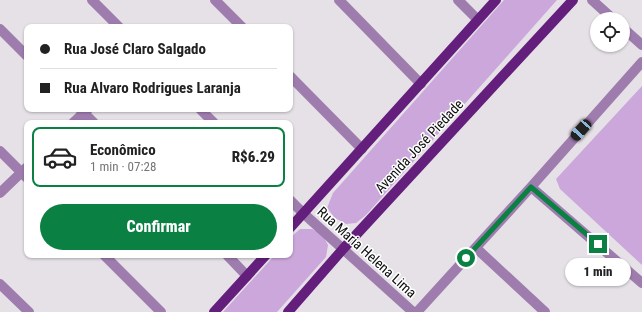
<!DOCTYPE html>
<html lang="pt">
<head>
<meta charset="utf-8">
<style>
  body { margin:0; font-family:"Roboto Condensed",sans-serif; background:#f2f2f2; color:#222; height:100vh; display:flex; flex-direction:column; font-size:15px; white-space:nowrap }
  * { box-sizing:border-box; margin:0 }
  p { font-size:13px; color:#767676 }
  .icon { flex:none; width:22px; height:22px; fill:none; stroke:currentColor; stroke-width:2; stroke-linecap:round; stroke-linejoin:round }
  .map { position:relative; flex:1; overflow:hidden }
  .panel { position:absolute; left:24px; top:120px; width:269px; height:138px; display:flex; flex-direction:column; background:#fff; border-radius:8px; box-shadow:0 1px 3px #0004 }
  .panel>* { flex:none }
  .top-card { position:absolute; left:24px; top:24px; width:269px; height:88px; border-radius:8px; box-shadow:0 1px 3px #0004; display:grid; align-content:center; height:88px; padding:0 16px; background:#fff }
  .controls { position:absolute; left:590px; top:12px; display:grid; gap:8px }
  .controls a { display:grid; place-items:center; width:40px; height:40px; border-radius:50%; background:#fff; box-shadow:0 1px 3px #0004; font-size:20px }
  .end { position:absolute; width:18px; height:18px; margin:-9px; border:5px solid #0b8043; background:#fff; box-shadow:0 0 0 2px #fff }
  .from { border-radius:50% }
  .bubble { position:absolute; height:28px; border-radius:14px; background:#fff; box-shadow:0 1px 3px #0004; font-size:13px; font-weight:800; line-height:28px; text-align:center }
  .car { position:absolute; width:12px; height:24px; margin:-12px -6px; border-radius:5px; box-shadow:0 0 3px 1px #0007; background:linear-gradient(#222 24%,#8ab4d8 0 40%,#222 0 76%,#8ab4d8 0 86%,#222 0) }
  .top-card b { display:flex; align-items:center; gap:14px; height:38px; font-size:15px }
  .top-card b+b { border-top:1px solid #e0e0e0 }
  .top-card i { width:10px; height:10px; background:#222 }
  ul { padding:7px 0 0; list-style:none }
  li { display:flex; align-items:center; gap:12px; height:60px; margin:0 8px 6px; padding:0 8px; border:2px solid transparent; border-radius:8px }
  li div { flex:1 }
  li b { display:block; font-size:15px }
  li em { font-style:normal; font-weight:800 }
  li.selected { border-color:#0b8043 }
  li>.icon { width:36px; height:36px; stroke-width:1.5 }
  .action { display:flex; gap:8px; margin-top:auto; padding:8px 16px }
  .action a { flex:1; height:46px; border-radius:24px; background:#0b8043; color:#fff; font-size:16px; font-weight:800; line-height:46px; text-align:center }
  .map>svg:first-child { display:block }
</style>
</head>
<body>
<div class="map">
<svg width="642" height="312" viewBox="0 0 642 312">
  <rect width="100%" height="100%" fill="#e5e1e7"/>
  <path fill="#cba7db" d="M504 0H557L366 215 356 223 346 224 335 218 327 208 333 193Z
    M642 86V265L560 189 556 179Z
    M300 229H312L322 234 328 245 326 257 277 312H223L275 255H290V238Z"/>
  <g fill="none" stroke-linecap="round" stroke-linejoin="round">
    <path stroke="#9f7cae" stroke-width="10" d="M92 0 119 27
      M215 0 242 27
      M339 0 421 84
      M458 0 477 19
      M592 0 613 19
      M623 28 642 45
      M0 29 27 56
      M290 76 362 149
      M80 109 94 123
      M200 109 214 123
      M73 123 88 109
      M0 151 27 178
      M531 187 642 283
      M0 193 27 167
      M290 200 303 213 413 312
      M476 248 545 312
      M104 255 161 312
      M227 255 247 276
      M0 284 29 312
      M417 312 531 187 642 62"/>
    <path stroke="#641e7c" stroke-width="10" d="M290 228 496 0
      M214 312 266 255
      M288 312 343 249 573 0"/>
  </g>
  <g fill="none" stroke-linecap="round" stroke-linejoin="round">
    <path stroke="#0b8043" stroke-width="5" d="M466 258 531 187 598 244"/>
  </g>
  <g text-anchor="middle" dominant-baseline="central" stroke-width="3" stroke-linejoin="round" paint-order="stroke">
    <g font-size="14" fill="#0d0c0e" stroke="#fff">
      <text transform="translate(419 146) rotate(-47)">Avenida José Piedade</text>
      <text transform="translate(367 252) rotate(42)">Rua Maria Helena Lima</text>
    </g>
  </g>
</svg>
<div class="controls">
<a><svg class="icon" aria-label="locate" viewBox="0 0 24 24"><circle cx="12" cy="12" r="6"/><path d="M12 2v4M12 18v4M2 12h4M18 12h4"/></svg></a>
</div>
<i class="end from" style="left:466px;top:258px"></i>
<i class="end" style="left:598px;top:244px"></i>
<div class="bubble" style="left:565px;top:258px;width:66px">1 min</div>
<i class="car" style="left:581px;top:130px;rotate:222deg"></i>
<div class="top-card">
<b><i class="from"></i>Rua José Claro Salgado</b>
<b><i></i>Rua Alvaro Rodrigues Laranja</b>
</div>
<section class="panel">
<ul>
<li class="selected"><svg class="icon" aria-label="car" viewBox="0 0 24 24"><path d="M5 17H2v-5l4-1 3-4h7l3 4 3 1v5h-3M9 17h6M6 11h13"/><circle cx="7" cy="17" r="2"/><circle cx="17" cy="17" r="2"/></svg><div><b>Econômico</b><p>1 min · 07:28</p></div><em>R$6.29</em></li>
</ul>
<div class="action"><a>Confirmar</a></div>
</section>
</div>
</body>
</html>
